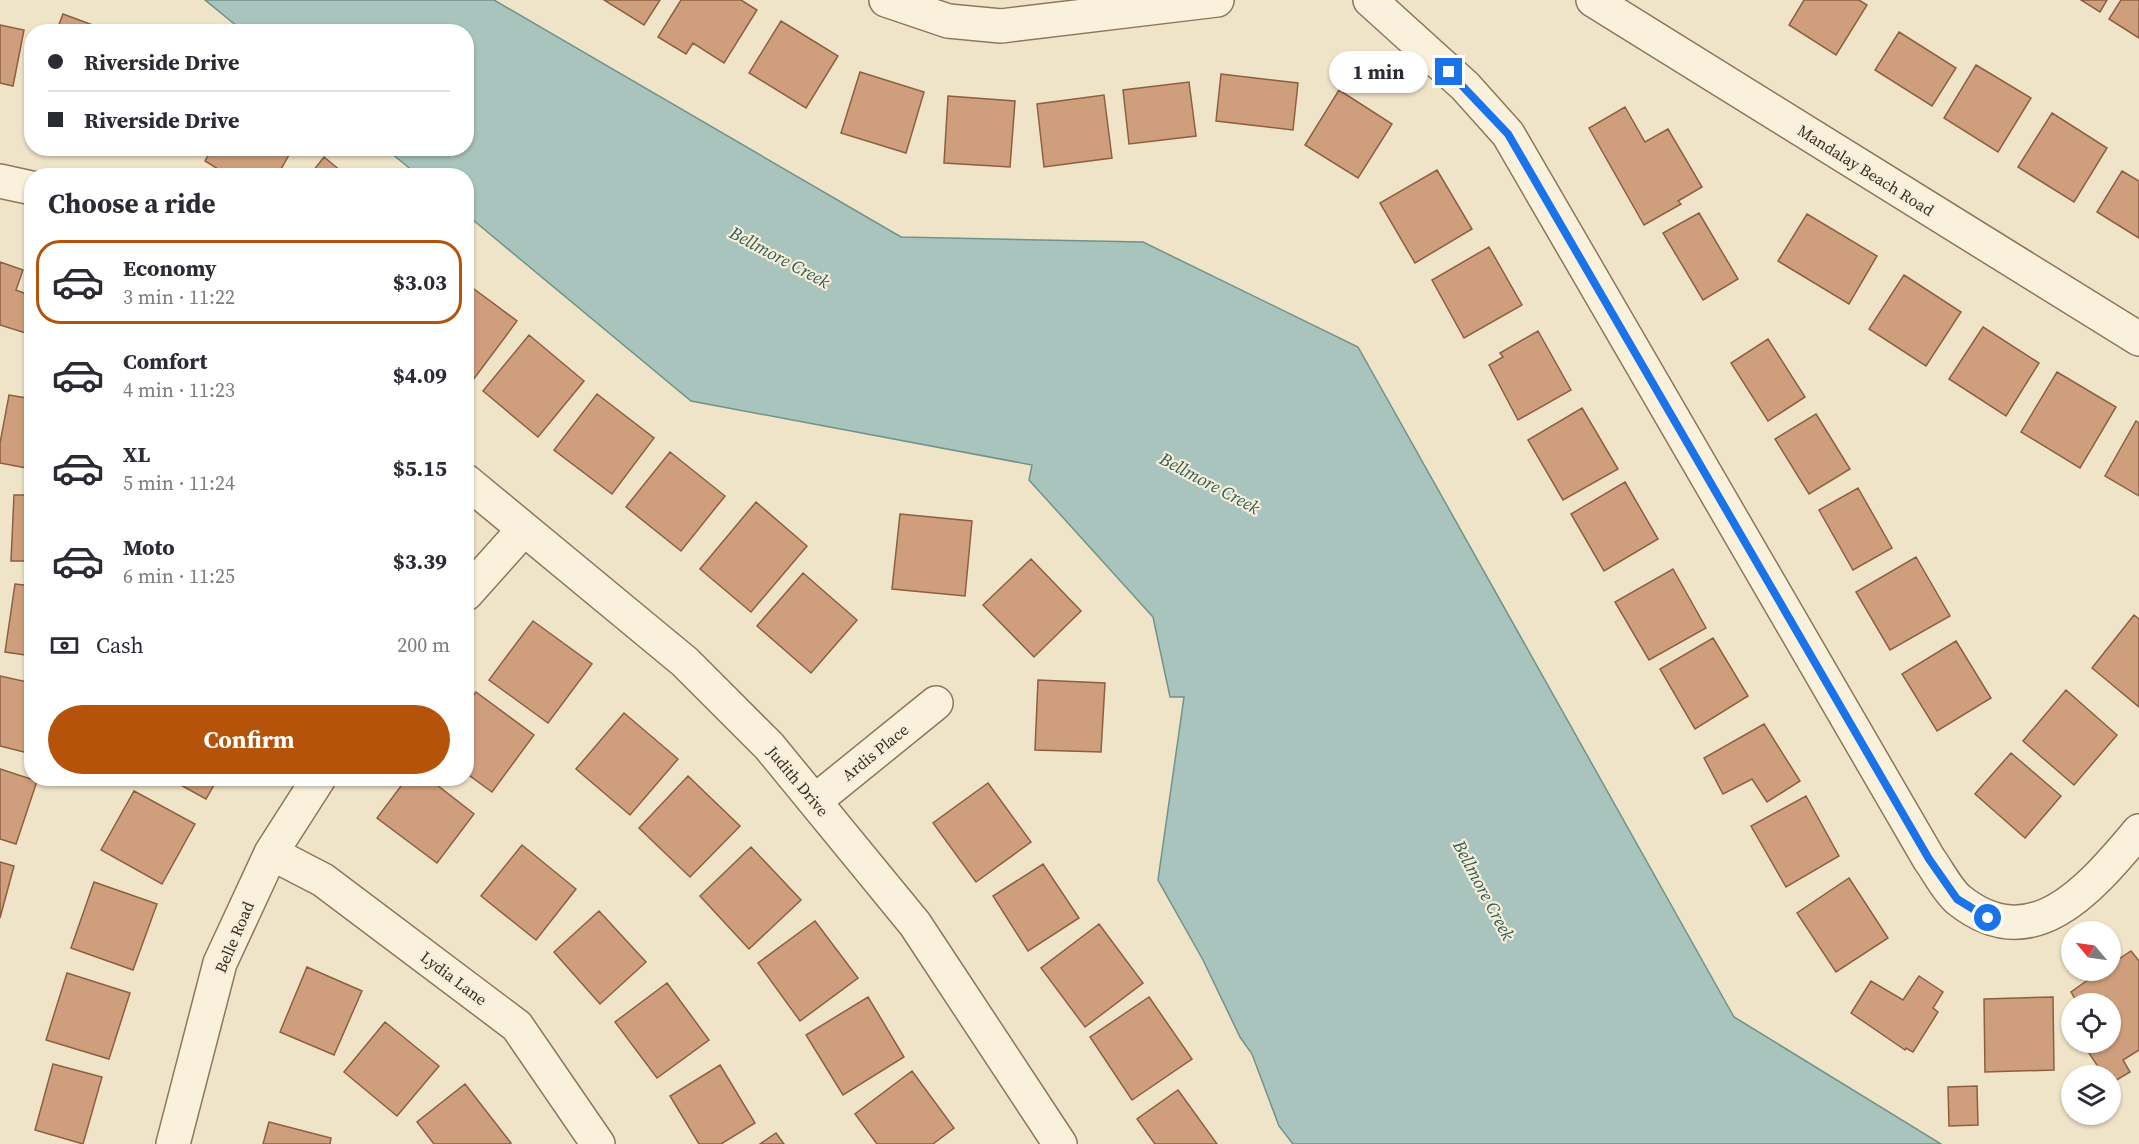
<!DOCTYPE html>
<html lang="en">
<head>
<meta charset="utf-8">
<style>
  body { margin:0; font-family:"Source Serif 4",serif; background:#f7f7f7; color:#2b2b33; height:100vh; display:flex; flex-direction:column; font-size:22px; white-space:nowrap }
  * { box-sizing:border-box; margin:0 }
  p { font-size:20px; color:#7c7c81 }
  .icon { flex:none; width:33px; height:33px; fill:none; stroke:currentColor; stroke-width:2; stroke-linecap:round; stroke-linejoin:round }
  .map { position:relative; flex:1; overflow:hidden }
  .drawer { position:absolute; left:24px; top:168px; width:450px; height:618px; display:flex; flex-direction:column; background:#fff; border-radius:24px; box-shadow:0 2px 4px #0004 }
  .drawer>* { flex:none }
  .guide { position:absolute; left:24px; top:24px; width:450px; height:132px; border-radius:24px; box-shadow:0 2px 4px #0004; display:grid; align-content:center; height:132px; padding:0 24px; background:#fff }
  .needle { width:39px; rotate:299deg }
  .fabs { position:absolute; left:2061px; top:921px; display:grid; gap:12px }
  .fabs a { display:grid; place-items:center; width:60px; height:60px; border-radius:50%; background:#fff; box-shadow:0 2px 4px #0004; font-size:30px }
  .end { position:absolute; width:27px; height:27px; margin:-14px; border:8px solid #1a73e8; background:#fff; box-shadow:0 0 0 3px #fff }
  .from { border-radius:50% }
  .bubble { position:absolute; height:42px; border-radius:21px; background:#fff; box-shadow:0 2px 4px #0004; font-size:20px; font-weight:700; line-height:42px; text-align:center }
  .guide b { display:flex; align-items:center; gap:21px; height:57px; font-size:22px }
  .guide b+b { border-top:2px solid #e1e1e2 }
  .guide i { width:15px; height:15px; background:#2b2b33 }
  ul { padding:0; list-style:none }
  li { display:flex; align-items:center; gap:18px; height:84px; margin:0 12px 9px; padding:0 12px; border:3px solid transparent; border-radius:24px }
  li div { flex:1 }
  li b { display:block; font-size:22px }
  li em { font-style:normal; font-weight:700 }
  li.current { border-color:#b45309 }
  li>.icon { width:54px; height:54px; stroke-width:1.5 }
  h2 { padding:0 24px; font-size:27px; line-height:72px }
  .pay { display:flex; align-items:center; gap:15px; height:66px; padding:0 24px; font-size:22px }
  .pay p { margin-inline-start:auto }
  .cta { display:flex; gap:12px; margin-top:auto; padding:12px 24px }
  .cta a { flex:1; height:69px; border-radius:36px; background:#b45309; color:#fff; font-size:24px; font-weight:700; line-height:69px; text-align:center }
  .map>svg:first-child { display:block }
</style>
</head>
<body>
<div class="map">
<svg width="2139" height="1144" viewBox="0 0 2139 1144">
  <rect width="100%" height="100%" fill="#f0e4c8"/>
  <path fill="#a9c4bc" stroke="#6f938a" stroke-width="1.5" d="M205 0H494L901 237 1143 242 1358 347 1734 1017 1941 1144H1293L1279 1126 1252 1054 1240 1037 1203 960 1158 880 1184 697H1170L1153 617 1029 480 1032 465 691 401 467 215 466 176 418 175 386 149 466 148V32L243 31Z"/>
  <path fill="#cf9f7d" stroke="#8d5f41" stroke-width="1.5" d="M604 0H660L644 25Z
    M681 0H741L757 10 724 63 693 43 686 54 658 37Z
    M1804 0H1859L1867 5 1836 55 1789 25Z
    M2081 0H2107L2100 12Z
    M2121 0H2139V38L2109 19Z
    M63 14 106 30 105 32H56Z
    M781 21 838 56 806 108 749 73Z
    M0 25 24 30 13 86 0 83Z
    M1899 32 1956 68 1932 106 1875 70Z
    M1976 65 2031 98 1998 152 1944 118Z
    M860 72 924 92 906 153 841 133Z
    M1221 74 1298 83 1293 130 1216 121Z
    M1189 82 1196 136 1129 144 1123 90Z
    M1339 90 1392 124 1358 178 1305 145Z
    M1104 95 1112 158 1044 167 1037 104Z
    M948 96 1015 101 1010 167 944 163Z
    M1625 107 1645 142 1668 129 1702 187 1678 201 1681 204 1644 225 1589 128Z
    M2052 113 2107 148 2074 202 2018 167Z
    M212 148H293L277 176H229L205 161Z
    M324 157 347 176H309Z
    M1437 170 1472 229 1415 263 1380 203Z
    M2122 171 2139 181V238L2097 212Z
    M1699 213 1738 279 1703 300 1663 233Z
    M1807 214 1877 256 1849 304 1778 261Z
    M1489 247 1522 305 1464 338 1432 280Z
    M0 262 23 270 16 290 29 295 32 287V335L0 325Z
    M1904 275 1961 312 1926 366 1869 329Z
    M466 283 517 321 473 380 466 375Z
    M1983 327 2039 363 2006 416 1949 379Z
    M1538 331 1571 390 1518 420 1489 365 1503 357 1500 353Z
    M529 335 584 381 538 437 483 391Z
    M1768 339 1805 397 1768 421 1731 363Z
    M2057 372 2116 407 2080 468 2021 432Z
    M597 394 654 438 612 494 554 450Z
    M9 395 32 399V469L0 463V443Z
    M1582 408 1618 469 1563 500 1528 440Z
    M1816 414 1850 469 1809 494 1775 439Z
    M2136 421 2139 423V496L2105 476Z
    M670 452 725 496 681 551 626 507Z
    M1625 482 1658 539 1604 571 1571 514Z
    M1858 488 1892 548 1853 570 1819 510Z
    M14 495H32V561H11Z
    M756 502 807 546 751 612 700 569Z
    M900 514 972 521 965 596 892 589Z
    M1916 557 1950 616 1890 650 1856 592Z
    M1031 559 1081 611 1034 657 983 605Z
    M1673 569 1706 628 1649 660 1615 602Z
    M803 573 857 620 811 673 757 626Z
    M15 584 32 586V656L5 652Z
    M2134 615 2139 619V707L2092 668Z
    M533 621 592 664 548 723 489 680Z
    M1713 638 1748 696 1695 729 1660 669Z
    M1956 641 1991 698 1937 731 1902 674Z
    M0 676 32 683V754L0 746Z
    M1038 680 1105 683 1101 752 1035 750Z
    M2066 690 2117 735 2074 785 2023 741Z
    M476 692 534 735 492 792 466 773V705Z
    M624 713 678 759 630 815 576 769Z
    M1764 724 1800 781 1767 802 1752 779 1723 794 1704 758Z
    M2011 753 2061 796 2025 838 1975 794Z
    M0 769 37 781 16 844 0 839Z
    M688 776 740 826 690 877 639 828Z
    M168 778H218L206 799Z
    M407 778H428L474 814 437 863 377 818Z
    M988 783 1031 842 976 882 933 823Z
    M134 791 195 824 162 884 101 850Z
    M1806 796 1839 856 1786 887 1751 826Z
    M522 845 576 889 536 940 481 896Z
    M751 847 801 900 749 949 700 896Z
    M0 862 14 866 0 918Z
    M1043 864 1079 918 1028 951 993 896Z
    M1849 878 1888 938 1836 972 1797 913Z
    M94 882 157 904 133 970 71 948Z
    M599 911 646 962 600 1004 554 952Z
    M815 921 858 978 800 1021 758 963Z
    M1099 924 1143 983 1085 1027 1041 968Z
    M2131 951 2139 961V1050L2123 1060 2130 1072 2110 1084V1076H2104L2087 1050 2097 1042H2110V1004H2078L2071 992 2102 970H2110V965Z
    M307 967 362 991 334 1055 280 1032Z
    M67 973 130 993 109 1059 46 1040Z
    M1919 976 1943 992 1933 1008 1938 1012 1913 1052 1906 1048 1905 1050 1851 1013 1871 981 1903 1000Z
    M667 983 709 1040 657 1078 615 1022Z
    M868 997 904 1057 843 1095 806 1035Z
    M1149 997 1192 1059 1132 1100 1090 1037Z
    M2053 997 2054 1070 1985 1072 1984 999Z
    M385 1022 439 1066 397 1116 344 1072Z
    M53 1064 102 1077 83 1144 35 1130Z
    M720 1065 755 1123 721 1144H699L670 1096Z
    M912 1071 954 1128 933 1144H877L855 1114Z
    M465 1084 511 1143 509 1144H434L417 1122Z
    M1977 1086 1978 1125 1949 1126 1948 1087Z
    M1178 1090 1217 1144H1155L1137 1119Z
    M269 1122 331 1138 330 1144H263Z
    M776 1133 784 1144H760Z"/>
  <g fill="none" stroke-linecap="round" stroke-linejoin="round">
    <g stroke="#8d765c" stroke-width="36">
      <path id="minor" d="M886 0 948 21 1001 26 1217 0
        M1370 0 1465 86 1508 134 1929 859C1938 871 1947 890 1959 900 2034 960 2093 885 2139 831
        M1593 0 2139 339
        M0 181 32 188
        M466 481 685 662 769 746 915 924 1060 1144
        M466 594 524 529
        M815 801 936 703
        M271 853 323 880 517 1026 598 1144
        M173 1144 220 963 271 853 319 778"/>
    </g>
    <use href="#minor" stroke="#faf1dc" stroke-width="33"/>
  </g>
  <g fill="none" stroke-linecap="round" stroke-linejoin="round">
    <path stroke="#1a73e8" stroke-width="8" d="M1449 72 1508 134 1929 859 1957 899 1988 918"/>
  </g>
  <g text-anchor="middle" dominant-baseline="central" stroke-width="4.5" stroke-linejoin="round" paint-order="stroke">
    <g font-size="16" fill="#3d2e20" stroke="#f7eed8">
      <text transform="translate(1866 170) rotate(32)">Mandalay Beach Road</text>
      <text transform="translate(875 752) rotate(-39)">Ardis Place</text>
      <text transform="translate(798 781) rotate(50)">Judith Drive</text>
      <text transform="translate(234 937) rotate(-67)">Belle Road</text>
      <text transform="translate(454 978) rotate(37)">Lydia Lane</text>
    </g>
    <g font-size="18" font-style="italic" fill="#2f5d5a" stroke="#f7eed8">
      <text transform="translate(780 257) rotate(28)">Bellmore Creek</text>
      <text transform="translate(1210 483) rotate(28)">Bellmore Creek</text>
      <text transform="translate(1484 890) rotate(62)">Bellmore Creek</text>
    </g>
  </g>
</svg>
<div class="fabs">
<a><svg class="needle" viewBox="-14 -14 28 28"><path d="M0-13l5 13h-10z" fill="#e53935"/><path d="M0 13l5-13h-10z" fill="#7c7c81"/></svg></a>
<a><svg class="icon" aria-label="locate" viewBox="0 0 24 24"><circle cx="12" cy="12" r="6"/><path d="M12 2v4M12 18v4M2 12h4M18 12h4"/></svg></a>
<a><svg class="icon" aria-label="layers" viewBox="0 0 24 24"><path d="M12 4l9 5-9 5-9-5zM3 14l9 5 9-5"/></svg></a>
</div>
<i class="end from" style="left:1988px;top:918px"></i>
<i class="end" style="left:1449px;top:72px"></i>
<div class="bubble" style="left:1329px;top:51px;width:99px">1 min</div>
<div class="guide">
<b><i class="from"></i>Riverside Drive</b>
<b><i></i>Riverside Drive</b>
</div>
<section class="drawer">
<h2>Choose a ride</h2>
<ul>
<li class="current"><svg class="icon" aria-label="car" viewBox="0 0 24 24"><path d="M5 17H2v-5l4-1 3-4h7l3 4 3 1v5h-3M9 17h6M6 11h13"/><circle cx="7" cy="17" r="2"/><circle cx="17" cy="17" r="2"/></svg><div><b>Economy</b><p>3 min · 11:22</p></div><em>$3.03</em></li>
<li><svg class="icon" aria-label="car" viewBox="0 0 24 24"><path d="M5 17H2v-5l4-1 3-4h7l3 4 3 1v5h-3M9 17h6M6 11h13"/><circle cx="7" cy="17" r="2"/><circle cx="17" cy="17" r="2"/></svg><div><b>Comfort</b><p>4 min · 11:23</p></div><em>$4.09</em></li>
<li><svg class="icon" aria-label="car" viewBox="0 0 24 24"><path d="M5 17H2v-5l4-1 3-4h7l3 4 3 1v5h-3M9 17h6M6 11h13"/><circle cx="7" cy="17" r="2"/><circle cx="17" cy="17" r="2"/></svg><div><b>XL</b><p>5 min · 11:24</p></div><em>$5.15</em></li>
<li><svg class="icon" aria-label="car" viewBox="0 0 24 24"><path d="M5 17H2v-5l4-1 3-4h7l3 4 3 1v5h-3M9 17h6M6 11h13"/><circle cx="7" cy="17" r="2"/><circle cx="17" cy="17" r="2"/></svg><div><b>Moto</b><p>6 min · 11:25</p></div><em>$3.39</em></li>
</ul>
<div class="pay"><svg class="icon" aria-label="cash" viewBox="0 0 24 24"><path d="M3 7h18v10H3z"/><circle cx="12" cy="12" r="2"/></svg>Cash<p>200 m</p></div>
<div class="cta"><a>Confirm</a></div>
</section>
</div>
</body>
</html>
